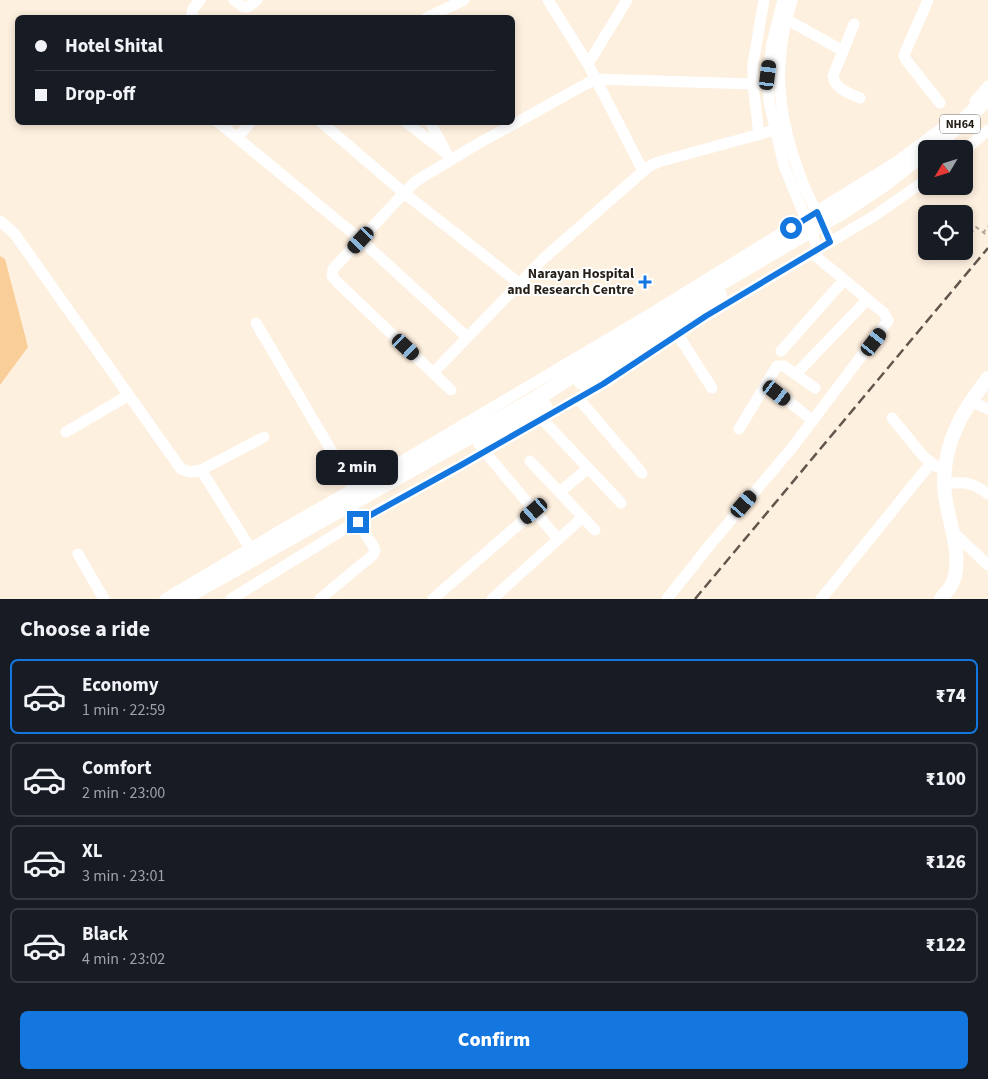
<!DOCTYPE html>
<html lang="en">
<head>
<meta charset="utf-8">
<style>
  body { margin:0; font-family:"Source Sans 3",sans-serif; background:#20242c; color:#f1f3f6; height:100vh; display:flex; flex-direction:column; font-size:19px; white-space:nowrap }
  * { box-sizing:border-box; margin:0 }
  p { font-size:16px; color:#9ea1a6 }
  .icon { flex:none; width:28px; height:28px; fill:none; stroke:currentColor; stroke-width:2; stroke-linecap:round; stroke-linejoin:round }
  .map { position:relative; height:599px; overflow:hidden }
  .sheet { display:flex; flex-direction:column; background:#171b24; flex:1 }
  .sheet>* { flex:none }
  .top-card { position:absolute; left:15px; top:15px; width:500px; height:110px; border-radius:8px; box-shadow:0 2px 8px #0003; display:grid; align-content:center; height:110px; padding:0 20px; background:#171b24 }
  .needle { width:32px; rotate:232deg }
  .tools { position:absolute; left:918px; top:140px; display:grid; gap:10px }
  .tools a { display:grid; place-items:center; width:55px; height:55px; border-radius:8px; background:#171b24; box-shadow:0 2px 8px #0003; font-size:25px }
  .end { position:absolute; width:22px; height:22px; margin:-11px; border:6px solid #1477e0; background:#fff; box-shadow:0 0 0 2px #fff }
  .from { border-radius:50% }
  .bubble { position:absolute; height:35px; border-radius:8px; background:#171b24; box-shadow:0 2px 8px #0003; font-size:16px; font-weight:800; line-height:35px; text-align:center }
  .car { position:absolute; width:15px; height:30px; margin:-15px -8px; border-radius:6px; box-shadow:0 0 4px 1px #0007; background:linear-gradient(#222 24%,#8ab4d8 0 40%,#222 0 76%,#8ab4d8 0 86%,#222 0) }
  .top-card b { display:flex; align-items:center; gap:18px; height:48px; font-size:19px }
  .top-card b+b { border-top:1px solid #363941 }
  .top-card i { width:12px; height:12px; background:#f1f3f6 }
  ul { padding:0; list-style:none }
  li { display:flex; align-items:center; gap:15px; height:75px; margin:0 10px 8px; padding:0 10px; border:2px solid #363941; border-radius:8px }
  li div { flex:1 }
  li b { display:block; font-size:19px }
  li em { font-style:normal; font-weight:800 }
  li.active { border-color:#1477e0 }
  li>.icon { width:45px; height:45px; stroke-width:1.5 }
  h2 { padding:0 20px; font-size:22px; line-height:60px }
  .action { display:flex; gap:10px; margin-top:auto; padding:10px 20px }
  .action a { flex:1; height:58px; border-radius:8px; background:#1477e0; color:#fff; font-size:20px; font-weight:800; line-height:58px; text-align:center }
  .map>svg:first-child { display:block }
</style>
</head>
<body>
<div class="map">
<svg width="988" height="599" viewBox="0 0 988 599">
  <rect width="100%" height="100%" fill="#fef0df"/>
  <path fill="#face99" d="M0 256 5 259 28 347 0 385Z"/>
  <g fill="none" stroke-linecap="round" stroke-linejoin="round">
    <path stroke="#afa496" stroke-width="2" stroke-dasharray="4 4" stroke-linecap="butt" d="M964 228 971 233 976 227 988 236
      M983 233 988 226"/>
    <path stroke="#fff" stroke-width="11" d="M234 0 243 7H248L257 0
      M548 0 588 64 643 171
      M783 0 772 43 768 75 769 102 784 166 818 249
      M792 0C771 65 778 120 803 183 811 203 822 222 830 242
      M928 0 904 55 906 60 940 103
      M191 18 193 9 200 0
      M426 18 464 0
      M786 19 843 51
      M854 24 833 76C835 89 849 93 860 98
      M588 64 627 0
      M975 101 988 86
      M218 122 361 240 467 337
      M321 122 404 193 519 283
      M406 122 447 154
      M430 122 445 150
      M759 135 753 84V64L764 0
      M237 138 251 122
      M964 151 988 130
      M0 221 14 233 181 469 190 472 201 470 250 548
      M256 323 354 489
      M678 335 712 388
      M781 351 844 280
      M433 373 543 259 648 167 658 162 786 127
      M796 374 867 300
      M766 383 813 421
      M451 390 337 282 332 276 333 269 404 193 416 181 474 146 595 79 753 84
      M578 398 642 473
      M970 401 988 409
      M892 418 924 457 937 467
      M542 419 621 503
      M739 429 777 366H784L815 388
      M66 432 129 395
      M485 452 558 539
      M530 461 595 530
      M201 470 264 437
      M944 484C963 481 972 482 988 494
      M560 492 588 468
      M953 532 988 565
      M78 554 104 599
      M165 599 281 530 397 464 652 313 898 161 953 120
      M231 599 346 528 463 464 603 384 706 316 874 216 926 180
      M320 599 373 555 375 550 372 544 358 522
      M433 599 534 511
      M492 599 583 517
      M667 599 709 546 791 449 888 321 884 313 812 253
      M821 599 931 463"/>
    <path stroke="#fff" stroke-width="14" d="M941 599C944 594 950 589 952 584 966 554 943 511 944 482 945 439 963 410 988 378"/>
    <path stroke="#fff" stroke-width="16" d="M929 149 966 119 988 97
      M582 382 719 295
      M481 443 544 406
      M181 599 534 400 670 312 843 211 885 183 926 151"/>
    <path stroke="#60574d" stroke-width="2.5" stroke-dasharray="10 5" stroke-linecap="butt" d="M695 599 988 248"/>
  </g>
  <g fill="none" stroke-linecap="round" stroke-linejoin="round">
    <path stroke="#1477e0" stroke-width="6" d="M358 522 463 464 603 384 706 316 830 242 817 212 791 228"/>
  </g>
  <path fill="#1477e0" stroke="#fff" stroke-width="2" d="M642.5 274.5h5v5h5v5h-5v5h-5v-5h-5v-5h5z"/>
  <g text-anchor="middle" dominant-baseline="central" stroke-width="4" stroke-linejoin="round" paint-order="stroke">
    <rect fill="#fff" stroke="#66625d" stroke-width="1" x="940" y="114.5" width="40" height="19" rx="4"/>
    <g font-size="12" font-weight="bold" fill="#251f17">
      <text x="960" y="124">NH64</text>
    </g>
    <g font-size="14" font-weight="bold" fill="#251f17" stroke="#fff" text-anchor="end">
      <text x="634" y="274">Narayan Hospital<tspan x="634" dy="16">and Research Centre</tspan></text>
    </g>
  </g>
</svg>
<div class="tools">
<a><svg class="needle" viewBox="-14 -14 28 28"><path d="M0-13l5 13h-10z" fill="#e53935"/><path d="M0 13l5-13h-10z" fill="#9ea1a6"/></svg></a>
<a><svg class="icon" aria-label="locate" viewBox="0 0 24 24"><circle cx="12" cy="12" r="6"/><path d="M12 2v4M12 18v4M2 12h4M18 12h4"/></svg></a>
</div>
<i class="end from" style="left:791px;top:228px"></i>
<i class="end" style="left:358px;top:522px"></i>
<div class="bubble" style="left:316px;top:450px;width:82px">2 min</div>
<i class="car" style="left:768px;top:75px;rotate:7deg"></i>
<i class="car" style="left:361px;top:240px;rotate:223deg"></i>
<i class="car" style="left:874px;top:342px;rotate:38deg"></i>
<i class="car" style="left:406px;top:347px;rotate:133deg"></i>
<i class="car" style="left:777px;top:393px;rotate:128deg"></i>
<i class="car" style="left:744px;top:504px;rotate:41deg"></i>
<i class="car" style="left:534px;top:511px;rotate:229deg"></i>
<div class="top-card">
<b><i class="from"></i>Hotel Shital</b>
<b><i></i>Drop-off</b>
</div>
</div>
<section class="sheet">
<h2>Choose a ride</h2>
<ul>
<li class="active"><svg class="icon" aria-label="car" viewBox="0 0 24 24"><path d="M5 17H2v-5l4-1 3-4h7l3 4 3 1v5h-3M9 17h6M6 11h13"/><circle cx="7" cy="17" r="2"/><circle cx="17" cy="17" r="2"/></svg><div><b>Economy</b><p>1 min · 22:59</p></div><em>₹74</em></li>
<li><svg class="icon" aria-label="car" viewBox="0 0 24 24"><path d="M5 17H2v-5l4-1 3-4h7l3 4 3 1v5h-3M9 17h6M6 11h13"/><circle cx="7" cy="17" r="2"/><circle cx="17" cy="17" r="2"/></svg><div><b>Comfort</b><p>2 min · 23:00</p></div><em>₹100</em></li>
<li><svg class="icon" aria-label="car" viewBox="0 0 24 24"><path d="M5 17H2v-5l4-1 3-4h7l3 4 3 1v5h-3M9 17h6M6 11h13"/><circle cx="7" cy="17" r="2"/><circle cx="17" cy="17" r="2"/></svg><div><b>XL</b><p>3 min · 23:01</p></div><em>₹126</em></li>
<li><svg class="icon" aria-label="car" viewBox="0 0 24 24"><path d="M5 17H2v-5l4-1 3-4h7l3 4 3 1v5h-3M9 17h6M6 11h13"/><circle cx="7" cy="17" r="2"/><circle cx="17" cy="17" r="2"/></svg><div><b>Black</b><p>4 min · 23:02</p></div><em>₹122</em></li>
</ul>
<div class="action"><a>Confirm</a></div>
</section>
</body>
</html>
